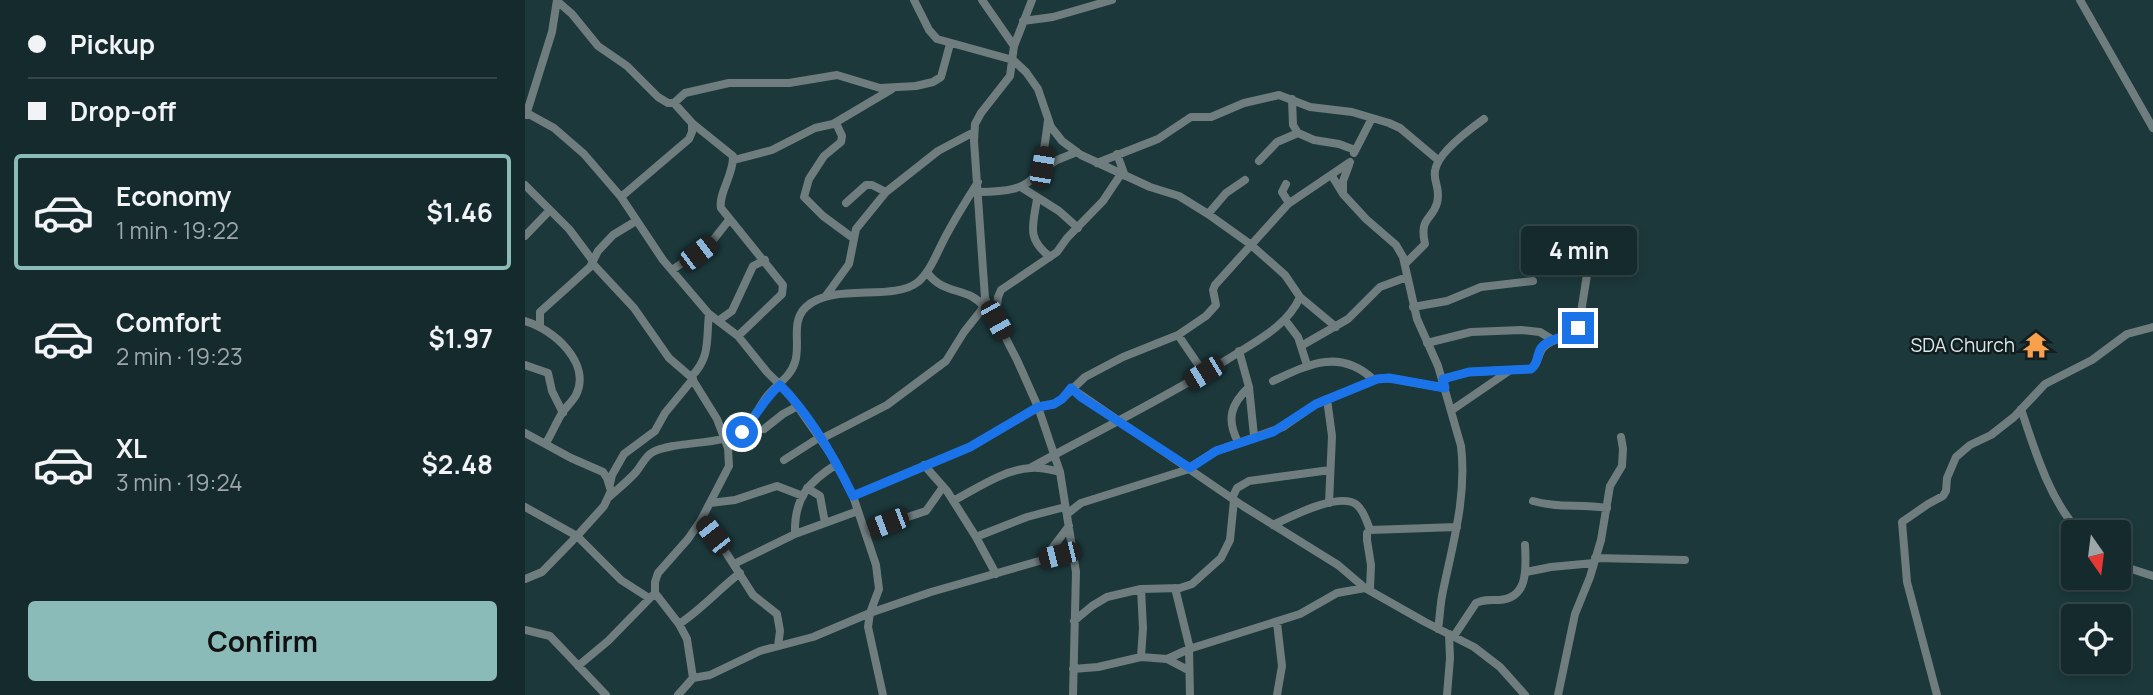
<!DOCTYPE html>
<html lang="en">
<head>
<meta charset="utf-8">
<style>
  body { margin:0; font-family:Manrope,sans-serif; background:#1e3234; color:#f1f3f6; height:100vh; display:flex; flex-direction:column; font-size:26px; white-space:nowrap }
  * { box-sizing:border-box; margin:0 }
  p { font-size:23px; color:#9da7a9 }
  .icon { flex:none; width:38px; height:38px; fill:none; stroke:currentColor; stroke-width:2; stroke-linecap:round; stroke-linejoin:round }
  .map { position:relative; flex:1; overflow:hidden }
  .drawer { display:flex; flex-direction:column; background:#152a2c; width:525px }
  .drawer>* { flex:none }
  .hud { display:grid; align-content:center; height:154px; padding:0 28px; background:#152a2c }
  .needle { width:46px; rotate:166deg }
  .buttons { position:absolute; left:1536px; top:520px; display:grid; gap:14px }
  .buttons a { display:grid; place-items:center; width:70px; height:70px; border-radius:7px; background:#152a2c; box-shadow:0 4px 10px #0003,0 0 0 2px #344648; font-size:35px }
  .end { position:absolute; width:32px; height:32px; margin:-16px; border:9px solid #1a73e8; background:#fff; box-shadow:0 0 0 4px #fff }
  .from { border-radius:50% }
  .bubble { position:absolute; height:49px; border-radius:7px; background:#152a2c; box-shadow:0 4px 10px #0003,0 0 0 2px #344648; font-size:23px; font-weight:700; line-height:49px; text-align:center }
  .car { position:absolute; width:21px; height:42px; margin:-21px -10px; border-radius:9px; box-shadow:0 0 5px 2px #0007; background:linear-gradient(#222 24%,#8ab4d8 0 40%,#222 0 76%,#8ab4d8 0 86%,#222 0) }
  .hud b { display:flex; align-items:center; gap:24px; height:66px; font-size:26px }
  .hud b+b { border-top:2px solid #344648 }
  .hud i { width:18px; height:18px; background:#f1f3f6 }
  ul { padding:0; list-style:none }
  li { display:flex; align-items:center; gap:21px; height:116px; margin:0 14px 10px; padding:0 14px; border:4px solid transparent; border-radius:7px }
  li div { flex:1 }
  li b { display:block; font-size:26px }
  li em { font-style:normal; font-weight:700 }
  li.selected { border-color:#8bbbb9 }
  li>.icon { width:63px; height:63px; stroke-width:1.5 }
  .primary-button { display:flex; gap:14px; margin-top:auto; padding:14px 28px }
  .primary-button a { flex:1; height:80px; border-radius:7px; background:#8bbbb9; color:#111; font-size:28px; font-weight:700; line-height:80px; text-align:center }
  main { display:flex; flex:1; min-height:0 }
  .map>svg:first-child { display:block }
</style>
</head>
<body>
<main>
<section class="drawer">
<div class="hud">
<b><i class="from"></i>Pickup</b>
<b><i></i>Drop-off</b>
</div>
<ul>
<li class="selected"><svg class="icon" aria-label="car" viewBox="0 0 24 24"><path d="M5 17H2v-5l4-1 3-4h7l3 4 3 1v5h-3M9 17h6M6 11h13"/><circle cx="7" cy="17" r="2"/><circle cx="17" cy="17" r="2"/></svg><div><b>Economy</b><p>1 min · 19:22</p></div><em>$1.46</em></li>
<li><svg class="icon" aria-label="car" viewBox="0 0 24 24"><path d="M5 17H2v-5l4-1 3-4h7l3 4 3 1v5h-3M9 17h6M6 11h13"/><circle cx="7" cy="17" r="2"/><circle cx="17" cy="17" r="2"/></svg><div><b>Comfort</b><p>2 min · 19:23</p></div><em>$1.97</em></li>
<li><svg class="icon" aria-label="car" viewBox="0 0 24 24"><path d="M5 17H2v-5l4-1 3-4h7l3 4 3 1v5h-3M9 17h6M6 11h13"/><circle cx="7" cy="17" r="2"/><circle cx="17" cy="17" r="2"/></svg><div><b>XL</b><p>3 min · 19:24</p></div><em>$2.48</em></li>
</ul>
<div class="primary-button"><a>Confirm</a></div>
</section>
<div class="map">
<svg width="1628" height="695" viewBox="0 0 1628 695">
  <rect width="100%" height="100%" fill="#1c383b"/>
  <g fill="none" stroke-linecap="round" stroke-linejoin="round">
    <path stroke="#707d7e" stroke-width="8" d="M389 0 404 30 412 39 488 60 501 72 513 89 526 127 537 141 556 155 625 187 654 196 683 214 725 244 760 275 775 297 811 327
      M457 0 489 46
      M507 0 489 46 485 76 456 113 450 124 449 141 460 298 492 360 513 407 535 472 551 572 548 695
      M1555 0 1628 128
      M32 1 47 14 73 46 102 66 133 97 143 103H149L160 93 204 83H264L312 75 355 88 391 86 408 82 416 77 425 44
      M498 21 528 17 587 0
      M767 99 768 125 773 133
      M149 103 167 123 208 156C209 174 193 194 196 208L258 285 257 294 213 336
      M0 112 29 128 59 154 96 197 138 260 184 314 213 336 242 372 264 394 309 459 328 496 351 565 354 589 345 613 343 627 358 695
      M1 115 27 32 32 0
      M311 123 317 136 316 142 299 156 284 179 279 197 298 216 328 238
      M829 153 847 118
      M592 154 600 176
      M209 160 247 150 290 128 308 124 367 89
      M734 161 752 142 773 133 789 140 814 144 830 150
      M572 163 633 139 666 117H686L719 103 754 95 785 107 827 112 864 123 875 128 913 160
      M515 171 532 160 552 152
      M807 176 818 194 841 219 871 245 878 257 892 319 913 366 936 446C942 496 928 543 918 591 915 604 915 617 913 629
      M761 184 757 192 764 203
      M0 185 44 229 68 261
      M496 187 534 211 553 228
      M454 192C516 192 516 175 523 120
      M818 193V181L824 165
      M96 197 164 139 167 132V123
      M512 199C508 226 501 238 525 257
      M321 203 341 185H347L361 192
      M683 214 701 193 720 180
      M0 236 24 211
      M881 263 900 244C894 217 907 221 912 203 916 187 908 183 910 171 912 153 945 129 959 119
      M68 264 109 308 144 358 166 377 192 419 203 448 204 466 176 520 163 539 133 573 130 582V593L154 624 162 639 168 678 153 695
      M147 270 185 244 204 220
      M402 272C418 296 444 286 459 307
      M300 297 324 264 331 229 361 192 413 151 449 132
      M888 307 922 301 956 287 1008 281
      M471 317 473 297 476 290 532 252 542 238 578 201 596 174
      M760 320 773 337 782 365
      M0 321C28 329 67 363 51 395 47 402 41 407 37 413 31 423 27 433 21 443
      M193 321 207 311 228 266 240 260
      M15 327V312L65 267 73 251 88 235 111 221
      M653 335 679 373
      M902 343 946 332 996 330 1015 332 1028 340
      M776 346 823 319 855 287 882 277
      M714 351 724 387 729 436
      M0 365 23 373 27 391 38 413
      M166 377C186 357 181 340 184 314
      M918 379 944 372 1006 369C1015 363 1012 352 1020 346 1030 337 1048 338 1054 325L1064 262 1063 242
      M748 381C784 364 815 348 849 380
      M546 388 718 506 813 565 840 588
      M802 399 807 436 804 503
      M1496 409C1510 451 1524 498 1554 532
      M927 410 984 371
      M239 429 258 414 273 406
      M0 433 46 458 78 472 82 478 86 491 79 506 52 536 17 572 0 579
      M296 439 362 405 421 361 439 332 462 303
      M713 442C701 419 706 404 724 387
      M259 460 295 437
      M399 465 422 491 451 537 471 574
      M505 468C571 432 638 399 703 359 729 342 762 327 775 297
      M85 484 87 475 99 454 130 431 140 413 168 379
      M282 488 295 496 300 523
      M328 496 445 447 513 407 529 404 537 399 560 377 598 357 653 335 681 316 691 305 688 290 690 285 763 204 825 162
      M84 497C93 489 103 481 111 472 117 465 120 456 128 452 151 440 203 446 219 429 228 420 233 409 240 399 248 386 265 379 270 362 276 344 265 322 281 307 308 282 368 302 393 282 407 270 414 247 423 232 432 215 443 198 453 182
      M707 498 712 488 724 481 805 470
      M428 501C451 489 480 469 506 468 516 467 526 470 535 472
      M1008 501C1036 509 1055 503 1082 508
      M185 503 210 500 252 486 278 496
      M0 507 52 536 96 580 124 598
      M542 514 556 503 661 470 691 451 758 427 791 404 852 379 864 378 920 388
      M176 520 200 551 228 595 252 614 255 631 253 646
      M748 525C765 517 815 491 832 505 839 511 842 522 845 530
      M341 531 401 511 418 487
      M270 534C269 498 283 482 312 464
      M451 537 502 517 540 507
      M1070 558 1160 560
      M519 559 544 526
      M209 564 270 534 333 511
      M1594 565 1628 576
      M1001 572 1026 567 1069 563
      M650 588 665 649
      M845 589 846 565 842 540V533L845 530 932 527
      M549 621 567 606 582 597 616 589 655 588 667 584 696 558 705 540 709 500
      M154 624C177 609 194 589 215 573
      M0 630 25 636 81 695
      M929 636 951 603C959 599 965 600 974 600 1004 598 1001 568 1000 545
      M664 649 665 695
      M616 657 618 628 616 589
      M642 659 663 670
      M53 666 83 641 127 596
      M548 669 573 667 616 657 642 659 664 649 775 614 812 593 840 588 900 622 949 647 975 667 1000 695
      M168 678 185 675 235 651 288 637 345 613 406 592 549 551
      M752 695 757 666 752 623
      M922 695 925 658 924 634
      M1033 695 1050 614 1065 577 1076 540 1085 486 1097 466 1098 449 1096 437
      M1412 695 1382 582 1377 522 1403 504 1418 496 1421 491 1422 478 1431 457 1445 445 1466 435 1489 417 1520 384 1567 360 1602 334 1628 327"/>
  </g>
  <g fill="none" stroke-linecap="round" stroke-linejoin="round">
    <path stroke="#1a73e8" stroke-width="9" d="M217 432C231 417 239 398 255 385 286 416 309 457 328 496L445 447 513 407 529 404 537 399 546 388 556 397 665 468 691 451 748 432 791 404 852 379 864 378 920 388 918 379 944 372 1006 369C1014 363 1011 356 1016 348 1025 336 1044 339 1053 328"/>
  </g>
  <defs>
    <g id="temple-bare" transform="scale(2.1)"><path d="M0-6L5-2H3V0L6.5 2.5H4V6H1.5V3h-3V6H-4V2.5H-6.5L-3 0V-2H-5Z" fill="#f9a04c" stroke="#111d1f" stroke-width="2.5" paint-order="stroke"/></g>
  </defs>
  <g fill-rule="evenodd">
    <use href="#temple-bare" x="1511" y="345"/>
  </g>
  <g text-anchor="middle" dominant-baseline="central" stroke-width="5" stroke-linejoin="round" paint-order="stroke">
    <g font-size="19" fill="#d8e7e9" stroke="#111d1f" text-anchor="end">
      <text x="1490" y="345">SDA Church</text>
    </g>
  </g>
</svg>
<div class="buttons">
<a><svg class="needle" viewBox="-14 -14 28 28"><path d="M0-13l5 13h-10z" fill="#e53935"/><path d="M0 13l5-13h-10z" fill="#9da7a9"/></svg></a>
<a><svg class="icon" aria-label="locate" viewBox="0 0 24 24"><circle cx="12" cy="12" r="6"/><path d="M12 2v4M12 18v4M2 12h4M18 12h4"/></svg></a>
</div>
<i class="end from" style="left:217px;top:432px"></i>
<i class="end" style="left:1053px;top:328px"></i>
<div class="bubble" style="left:996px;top:226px;width:116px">4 min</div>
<i class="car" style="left:517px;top:167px;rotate:10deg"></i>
<i class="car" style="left:173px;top:253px;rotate:53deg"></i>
<i class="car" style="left:471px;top:320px;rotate:151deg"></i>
<i class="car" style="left:679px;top:373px;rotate:239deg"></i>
<i class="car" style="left:363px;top:523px;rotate:249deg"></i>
<i class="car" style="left:188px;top:535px;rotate:322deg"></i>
<i class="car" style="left:534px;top:555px;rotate:256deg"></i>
</div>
</main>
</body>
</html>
